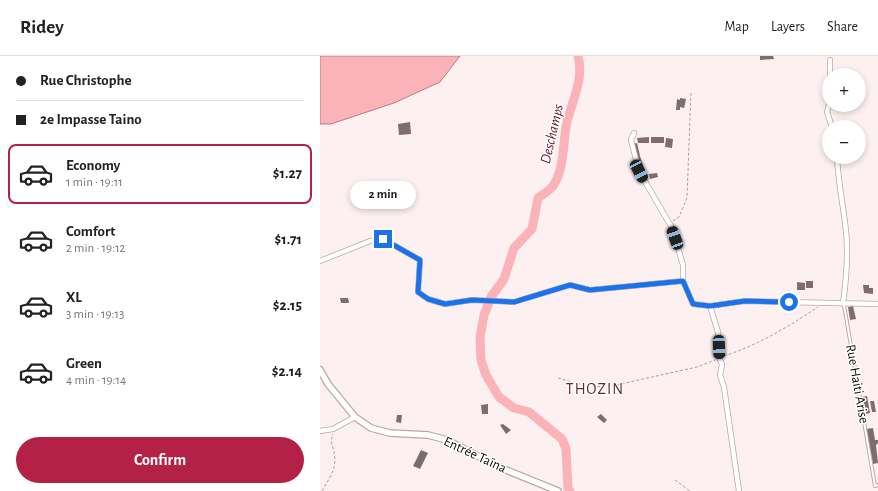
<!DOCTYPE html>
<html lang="en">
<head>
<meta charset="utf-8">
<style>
  body { margin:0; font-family:"Alegreya Sans",sans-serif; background:#f2f2f2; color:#222; height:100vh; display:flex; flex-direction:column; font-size:15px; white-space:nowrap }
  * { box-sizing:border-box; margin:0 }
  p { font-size:13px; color:#767676 }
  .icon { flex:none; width:22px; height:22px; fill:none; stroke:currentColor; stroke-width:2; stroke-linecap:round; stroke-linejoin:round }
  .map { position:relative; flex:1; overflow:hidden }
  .panel { display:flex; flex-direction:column; background:#fff; width:320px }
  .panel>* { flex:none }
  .banner { display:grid; align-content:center; height:88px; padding:0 16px; background:#fff }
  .controls { position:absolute; left:502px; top:12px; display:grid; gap:8px }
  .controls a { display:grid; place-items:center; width:44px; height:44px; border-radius:50%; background:#fff; box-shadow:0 2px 6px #0003; font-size:20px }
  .end { position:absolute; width:18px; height:18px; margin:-9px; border:5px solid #1a73e8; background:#fff; box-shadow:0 0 0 2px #fff }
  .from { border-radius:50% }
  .bubble { position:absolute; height:28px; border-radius:14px; background:#fff; box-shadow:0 2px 6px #0003; font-size:13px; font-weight:600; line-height:28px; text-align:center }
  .car { position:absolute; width:12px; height:24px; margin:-12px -6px; border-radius:5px; box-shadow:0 0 3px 1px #0007; background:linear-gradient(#222 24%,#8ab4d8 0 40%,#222 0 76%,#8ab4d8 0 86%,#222 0) }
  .banner b { display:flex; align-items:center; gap:14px; height:38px; font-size:15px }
  .banner b+b { border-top:1px solid #e0e0e0 }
  .banner i { width:10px; height:10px; background:#222 }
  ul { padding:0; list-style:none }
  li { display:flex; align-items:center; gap:12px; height:60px; margin:0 8px 6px; padding:0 8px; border:2px solid transparent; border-radius:8px }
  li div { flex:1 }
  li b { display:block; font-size:15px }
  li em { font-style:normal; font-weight:600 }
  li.current { border-color:#b32147 }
  li>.icon { width:36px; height:36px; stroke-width:1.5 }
  .button { display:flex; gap:8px; margin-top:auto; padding:8px 16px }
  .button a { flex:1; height:46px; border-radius:24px; background:#b32147; color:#fff; font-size:16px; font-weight:600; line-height:46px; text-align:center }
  header { display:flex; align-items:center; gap:24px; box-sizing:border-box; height:56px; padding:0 20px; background:#fff; border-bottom:1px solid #e0e0e0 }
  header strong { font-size:19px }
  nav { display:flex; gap:22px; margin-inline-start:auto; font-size:14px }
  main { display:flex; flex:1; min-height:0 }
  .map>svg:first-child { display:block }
</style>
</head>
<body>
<header>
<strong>Ridey</strong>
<nav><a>Map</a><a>Layers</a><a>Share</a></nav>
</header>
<main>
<section class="panel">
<div class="banner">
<b><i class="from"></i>Rue Christophe</b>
<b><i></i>2e Impasse Taino</b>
</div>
<ul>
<li class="current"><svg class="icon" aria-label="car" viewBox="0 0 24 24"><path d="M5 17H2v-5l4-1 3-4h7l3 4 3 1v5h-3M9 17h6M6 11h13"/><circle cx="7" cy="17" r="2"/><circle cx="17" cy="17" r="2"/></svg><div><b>Economy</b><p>1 min · 19:11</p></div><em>$1.27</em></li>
<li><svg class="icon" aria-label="car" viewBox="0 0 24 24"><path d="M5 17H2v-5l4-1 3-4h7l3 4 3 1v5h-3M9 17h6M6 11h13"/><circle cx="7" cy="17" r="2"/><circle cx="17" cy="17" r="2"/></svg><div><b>Comfort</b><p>2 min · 19:12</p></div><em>$1.71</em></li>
<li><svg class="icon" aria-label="car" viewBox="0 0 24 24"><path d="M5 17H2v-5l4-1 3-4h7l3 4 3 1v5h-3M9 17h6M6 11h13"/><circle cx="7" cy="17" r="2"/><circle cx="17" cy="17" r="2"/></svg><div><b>XL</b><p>3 min · 19:13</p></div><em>$2.15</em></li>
<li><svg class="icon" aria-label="car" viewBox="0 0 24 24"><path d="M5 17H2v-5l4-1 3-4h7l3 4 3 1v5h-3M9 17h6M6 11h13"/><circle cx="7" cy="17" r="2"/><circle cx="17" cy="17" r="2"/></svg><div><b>Green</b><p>4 min · 19:14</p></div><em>$2.14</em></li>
</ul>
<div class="button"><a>Confirm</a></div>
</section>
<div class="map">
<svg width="558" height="435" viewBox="0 0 558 435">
  <rect width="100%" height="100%" fill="#fdf0f1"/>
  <path fill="#fbb2b9" stroke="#b58085" d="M0 0H140L120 26 74 47 11 68H0Z"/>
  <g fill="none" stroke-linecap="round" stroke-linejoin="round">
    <path stroke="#fbb2b9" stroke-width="9" d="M250 435 248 432 246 393 242 383 209 356 194 352 179 341 166 319 161 304 160 281 164 259 171 241 184 223 194 192 212 173 218 142C223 138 229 135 233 130 244 114 243 89 246 71 250 48 265 24 258 0"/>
  </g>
  <path fill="#7f6c6d" d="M440 0H453L454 3 440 4Z
    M360 42 366 43 365 48 364 52 360 51V54H356L357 43 360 44Z
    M90 66 91 78 79 79 78 68Z
    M329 81V87H318L317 82Z
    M331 81H344V87H331Z
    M346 82 353 83 352 92 345 91Z
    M317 87 320 100 317 101 313 88Z
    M320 100 324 113 321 114 316 102Z
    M337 117 338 121 330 123 329 118Z
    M486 225H493V232H486Z
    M477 226 485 227V234H477Z
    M543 229H549V232H553V238L544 237Z
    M20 242H28L29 247H21Z
    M533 250 536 263 530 264 528 251Z
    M547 340 550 357 546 358 542 341Z
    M550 345H554L556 356H552Z
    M168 348V358H162L161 349Z
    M281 358 287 364 284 367 277 361Z
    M77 359H82L81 367 76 366Z
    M183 368 191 374 186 378 180 369Z
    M553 372 555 384H558V387L556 389 558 407 553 408 546 373Z
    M101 394 108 397 100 413 93 410Z"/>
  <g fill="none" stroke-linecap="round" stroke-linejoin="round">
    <g stroke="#bca7a8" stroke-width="4">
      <path id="service" d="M524 249 555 430 558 429"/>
    </g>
    <g stroke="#bca7a8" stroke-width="6">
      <path id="minor" d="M510 19V4
        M509 49 507 56 512 71
        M314 77 311 84 319 115 352 172 363 209V225L373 248 390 250 425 245 558 248
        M517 101C518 123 522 144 525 166 529 193 527 219 523 247
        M0 205 50 185 63 183 100 204 98 236 108 243 125 248 152 244 194 246 250 229 270 234 363 225
        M390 250 398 276 399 301 402 309 400 319 404 331 419 435
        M0 375 13 373 35 361"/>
    </g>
    <g stroke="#bca7a8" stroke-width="8">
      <path id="tertiary" d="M0 314 8 328 35 361 51 372 70 377 108 379 127 384 181 412 238 435"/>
    </g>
    <path stroke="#aba0a1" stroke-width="1" stroke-dasharray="3 2" stroke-linecap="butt" d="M353 165 359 161 367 142 371 35
      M404 300C438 289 468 271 498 251
      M238 322 263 329 287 331 377 311 395 304
      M355 424 370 435
      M2 435C14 414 19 410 11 385L13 378"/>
    <use href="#service" stroke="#fff" stroke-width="2"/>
    <use href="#minor" stroke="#fff" stroke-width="4.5"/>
    <use href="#tertiary" stroke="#fff" stroke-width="5.5"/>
  </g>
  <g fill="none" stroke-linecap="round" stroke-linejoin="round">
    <path stroke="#1a73e8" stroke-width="5" d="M63 183 100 204 98 236 108 243 125 248 152 244 194 246 250 229 270 234 363 225 373 248 390 250 425 245 469 246"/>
  </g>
  <g text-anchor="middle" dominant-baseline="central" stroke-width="3" stroke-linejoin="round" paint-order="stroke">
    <g font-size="14" fill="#130c0c" stroke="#fff">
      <text transform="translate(537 328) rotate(80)">Rue Haiti Arise</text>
      <text transform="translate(155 399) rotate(25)">Entrée Taïna</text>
    </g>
    <g font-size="15" font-style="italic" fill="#671428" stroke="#fff">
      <text transform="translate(232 78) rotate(-77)">Deschamps</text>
    </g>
    <g font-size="16" letter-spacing="1" fill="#6a2431" stroke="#fff">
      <text x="275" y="333">THOZIN</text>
    </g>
  </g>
</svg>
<div class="controls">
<a>+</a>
<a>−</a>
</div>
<i class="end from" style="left:469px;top:246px"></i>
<i class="end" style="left:63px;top:183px"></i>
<div class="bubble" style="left:30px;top:125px;width:66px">2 min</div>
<i class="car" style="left:319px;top:115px;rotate:153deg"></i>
<i class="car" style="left:355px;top:182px;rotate:340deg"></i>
<i class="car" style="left:399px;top:291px;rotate:178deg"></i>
</div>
</main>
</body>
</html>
